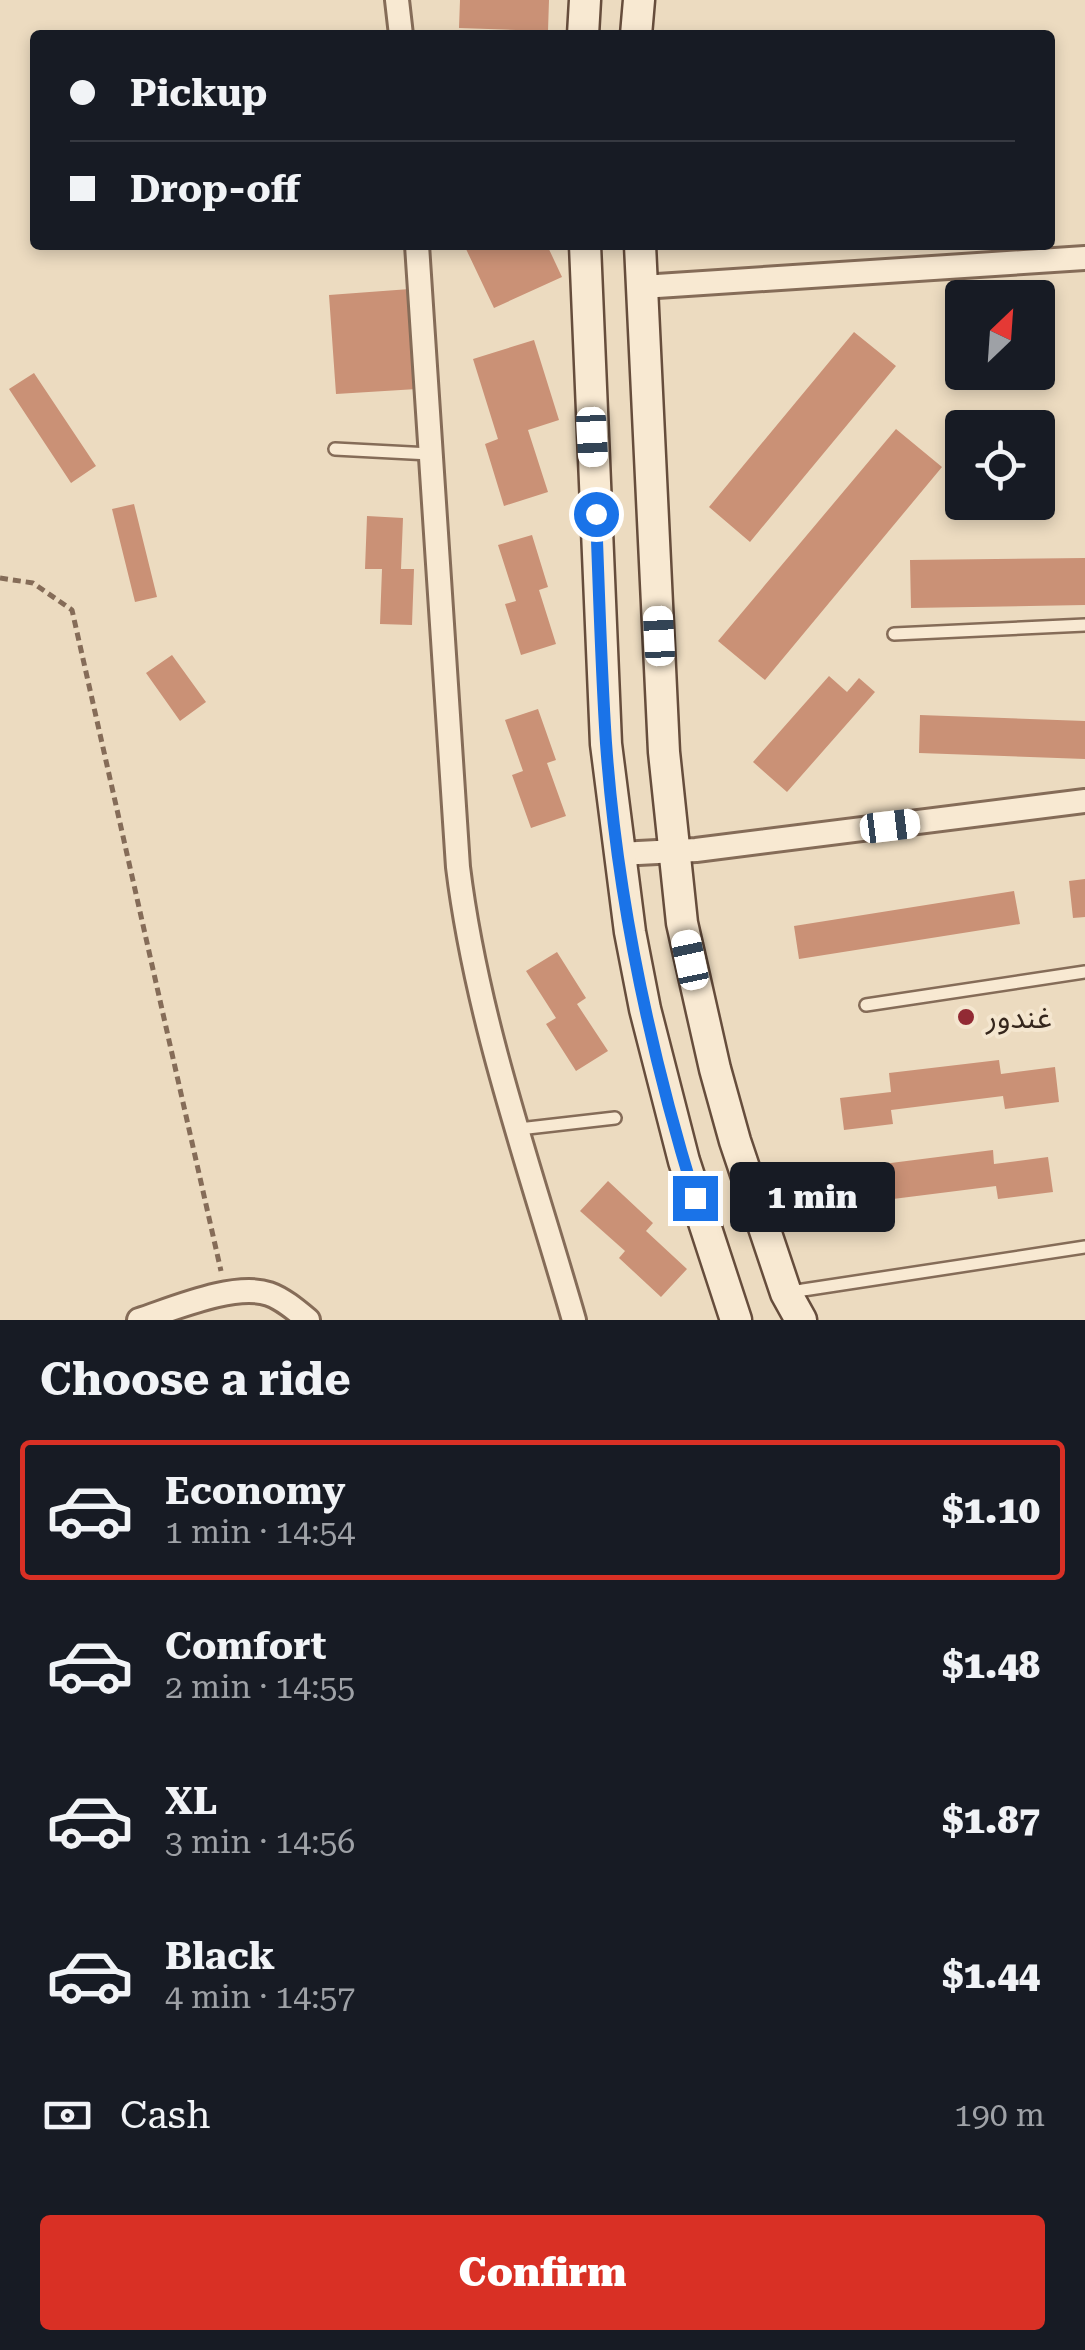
<!DOCTYPE html>
<html lang="en">
<head>
<meta charset="utf-8">
<style>
  body { margin:0; font-family:"Roboto Serif","Noto Sans Arabic",serif; background:#242831; color:#f1f3f6; height:100vh; display:flex; flex-direction:column; font-size:38px; white-space:nowrap }
  * { box-sizing:border-box; margin:0 }
  p { font-size:32px; color:#9ea1a6 }
  .icon { flex:none; width:55px; height:55px; fill:none; stroke:currentColor; stroke-width:2; stroke-linecap:round; stroke-linejoin:round }
  .map { position:relative; height:1320px; overflow:hidden }
  .side { display:flex; flex-direction:column; background:#171b24; flex:1 }
  .side>* { flex:none }
  .banner { position:absolute; left:30px; top:30px; width:1025px; height:220px; border-radius:10px; box-shadow:0 5px 15px #0003; display:grid; align-content:center; height:220px; padding:0 40px; background:#171b24 }
  .needle { width:65px; rotate:25deg }
  .tools { position:absolute; left:945px; top:280px; display:grid; gap:20px }
  .tools a { display:grid; place-items:center; width:110px; height:110px; border-radius:10px; background:#171b24; box-shadow:0 5px 15px #0003; font-size:50px }
  .end { position:absolute; width:45px; height:45px; margin:-22px; border:12px solid #1a73e8; background:#fff; box-shadow:0 0 0 5px #fff }
  .from { border-radius:50% }
  .bubble { position:absolute; height:70px; border-radius:10px; background:#171b24; box-shadow:0 5px 15px #0003; font-size:32px; font-weight:800; line-height:70px; text-align:center }
  .car { position:absolute; width:30px; height:60px; margin:-30px -15px; border-radius:12px; box-shadow:0 0 8px 2px #0007; background:linear-gradient(#fff 24%,#345 0 40%,#fff 0 76%,#345 0 86%,#fff 0) }
  .banner b { display:flex; align-items:center; gap:35px; height:95px; font-size:38px }
  .banner b+b { border-top:2px solid #363941 }
  .banner i { width:25px; height:25px; background:#f1f3f6 }
  ul { padding:0; list-style:none }
  li { display:flex; align-items:center; gap:30px; height:140px; margin:0 20px 15px; padding:0 20px; border:5px solid transparent; border-radius:10px }
  li div { flex:1 }
  li b { display:block; font-size:38px }
  li em { font-style:normal; font-weight:800 }
  li.on { border-color:#d93025 }
  li>.icon { width:90px; height:90px; stroke-width:1.5 }
  h2 { padding:0 40px; font-size:45px; line-height:120px }
  .pay { display:flex; align-items:center; gap:25px; height:110px; padding:0 40px; font-size:38px }
  .pay p { margin-inline-start:auto }
  .primary-button { display:flex; gap:20px; margin-top:auto; padding:20px 40px }
  .primary-button a { flex:1; height:115px; border-radius:10px; background:#d93025; color:#fff; font-size:40px; font-weight:800; line-height:115px; text-align:center }
  .map>svg:first-child { display:block }
</style>
</head>
<body>
<div class="map">
<svg width="1085" height="1320" viewBox="0 0 1085 1320">
  <rect width="100%" height="100%" fill="#ecdbc0"/>
  <path fill="#ca9176" d="M460 0H549L548 31 459 28Z
    M474 245H547L562 277 494 308 466 249Z
    M410 289 417 389 336 394 329 295Z
    M854 332 896 366 750 542 709 507Z
    M534 340 559 420 528 430 548 492 504 506 485 444 498 439 473 359Z
    M34 373 96 466 71 483 9 389Z
    M896 429 942 467 765 680 718 641Z
    M134 504 157 597 135 602 112 509Z
    M367 516 403 518 401 569H414L412 625 380 624 382 569H365Z
    M532 535 548 587 539 590 556 644 521 655 505 604 516 601 498 545Z
    M1085 558V605L911 608 910 560Z
    M172 655 206 702 180 721 146 673Z
    M829 676 847 692 859 678 875 692 787 792 753 762Z
    M538 709 556 760 547 763 566 816 531 828 512 775 523 771 505 720Z
    M920 715 1085 721V759L919 753Z
    M1085 879V917L1073 918 1069 881Z
    M1014 891 1020 924 799 959 794 926Z
    M557 952 586 998 577 1004 608 1051 576 1071 546 1024 556 1018 526 971Z
    M999 1060 1001 1074 1055 1067 1059 1102 1005 1109 1003 1096 891 1110 893 1124 844 1130 840 1098 891 1092 889 1073Z
    M993 1150 994 1164 1048 1157 1053 1192 998 1199 996 1186 885 1200 887 1214 838 1220 834 1188 885 1182 883 1164Z
    M608 1181 653 1223 646 1231 687 1269 661 1297 619 1258 625 1251 580 1211Z"/>
  <g fill="none" stroke-linecap="round" stroke-linejoin="round">
    <g stroke="#856c58" stroke-width="16">
      <path id="lane" d="M335 449 430 454
        M894 634 1085 625
        M866 1005 1085 972
        M519 1129 615 1118
        M790 1292 1085 1247"/>
    </g>
    <g stroke="#856c58" stroke-width="28">
      <path id="street" d="M397 0 401 35
        M417 245 458 867C477 1022 531 1170 574 1320
        M642 287 1085 258
        M619 854 696 850 1085 801
        M139 1320C173 1309 235 1282 269 1294 283 1299 296 1310 308 1320"/>
    </g>
    <g stroke="#664d3c" stroke-width="35">
      <path id="secondary" d="M583 35 585 0
        M636 35 639 0
        M585 245 606 744 630 932 645 1009 684 1161 736 1320
        M640 245 664 752 682 923 715 1069 735 1141 786 1293 801 1320"/>
    </g>
    <path stroke="#856c58" stroke-width="5" stroke-dasharray="8 5" stroke-linecap="butt" d="M0 578 33 583 72 610 221 1271"/>
    <use href="#lane" stroke="#f8e9d2" stroke-width="11"/>
    <use href="#street" stroke="#f8e9d2" stroke-width="22"/>
    <use href="#secondary" stroke="#f8e9d2" stroke-width="30"/>
  </g>
  <g fill="none" stroke-linecap="round" stroke-linejoin="round">
    <path stroke="#1a73e8" stroke-width="12" d="M596 514C599 590 601 667 606 743 617 897 650 1051 695 1198"/>
  </g>
  <circle fill="#922a34" stroke="#f4e6cf" stroke-width="4" cx="966" cy="1017" r="10"/>
  <g text-anchor="middle" dominant-baseline="central" stroke-width="8" stroke-linejoin="round" paint-order="stroke">
    <g font-size="30" fill="#35261c" stroke="#f4e6cf" text-anchor="start">
      <text x="986" y="1017">غندور</text>
    </g>
  </g>
</svg>
<div class="tools">
<a><svg class="needle" viewBox="-14 -14 28 28"><path d="M0-13l5 13h-10z" fill="#e53935"/><path d="M0 13l5-13h-10z" fill="#9ea1a6"/></svg></a>
<a><svg class="icon" aria-label="locate" viewBox="0 0 24 24"><circle cx="12" cy="12" r="6"/><path d="M12 2v4M12 18v4M2 12h4M18 12h4"/></svg></a>
</div>
<i class="end from" style="left:596px;top:514px"></i>
<i class="end" style="left:695px;top:1198px"></i>
<div class="bubble" style="left:730px;top:1162px;width:165px">1 min</div>
<i class="car" style="left:592px;top:437px;rotate:177deg"></i>
<i class="car" style="left:659px;top:636px;rotate:357deg"></i>
<i class="car" style="left:890px;top:826px;rotate:83deg"></i>
<i class="car" style="left:690px;top:960px;rotate:348deg"></i>
<div class="banner">
<b><i class="from"></i>Pickup</b>
<b><i></i>Drop-off</b>
</div>
</div>
<section class="side">
<h2>Choose a ride</h2>
<ul>
<li class="on"><svg class="icon" aria-label="car" viewBox="0 0 24 24"><path d="M5 17H2v-5l4-1 3-4h7l3 4 3 1v5h-3M9 17h6M6 11h13"/><circle cx="7" cy="17" r="2"/><circle cx="17" cy="17" r="2"/></svg><div><b>Economy</b><p>1 min · 14:54</p></div><em>$1.10</em></li>
<li><svg class="icon" aria-label="car" viewBox="0 0 24 24"><path d="M5 17H2v-5l4-1 3-4h7l3 4 3 1v5h-3M9 17h6M6 11h13"/><circle cx="7" cy="17" r="2"/><circle cx="17" cy="17" r="2"/></svg><div><b>Comfort</b><p>2 min · 14:55</p></div><em>$1.48</em></li>
<li><svg class="icon" aria-label="car" viewBox="0 0 24 24"><path d="M5 17H2v-5l4-1 3-4h7l3 4 3 1v5h-3M9 17h6M6 11h13"/><circle cx="7" cy="17" r="2"/><circle cx="17" cy="17" r="2"/></svg><div><b>XL</b><p>3 min · 14:56</p></div><em>$1.87</em></li>
<li><svg class="icon" aria-label="car" viewBox="0 0 24 24"><path d="M5 17H2v-5l4-1 3-4h7l3 4 3 1v5h-3M9 17h6M6 11h13"/><circle cx="7" cy="17" r="2"/><circle cx="17" cy="17" r="2"/></svg><div><b>Black</b><p>4 min · 14:57</p></div><em>$1.44</em></li>
</ul>
<div class="pay"><svg class="icon" aria-label="cash" viewBox="0 0 24 24"><path d="M3 7h18v10H3z"/><circle cx="12" cy="12" r="2"/></svg>Cash<p>190 m</p></div>
<div class="primary-button"><a>Confirm</a></div>
</section>
</body>
</html>
